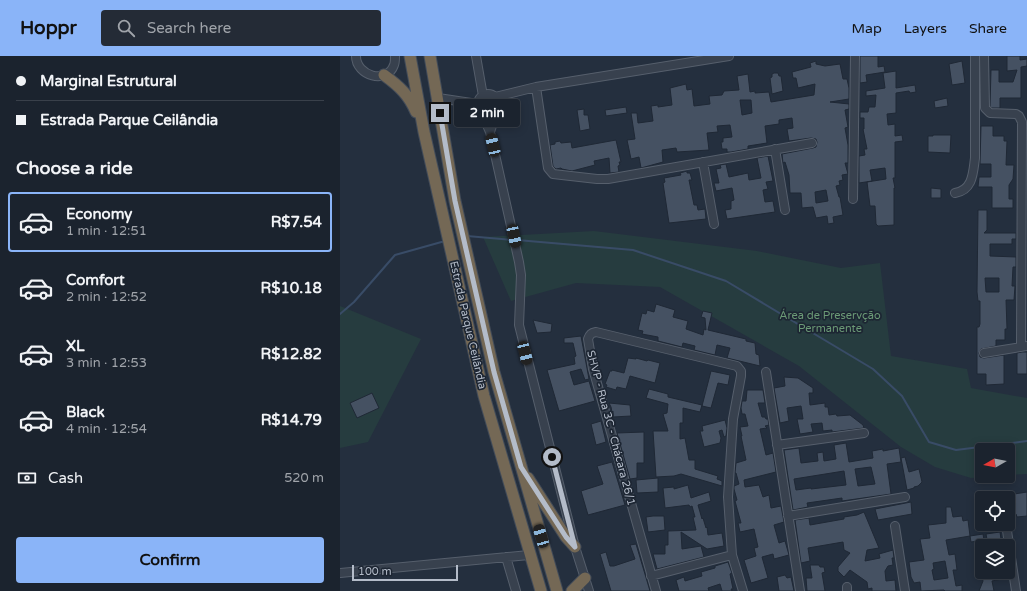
<!DOCTYPE html>
<html lang="en">
<head>
<meta charset="utf-8">
<style>
  body { margin:0; font-family:"Varela Round",sans-serif; background:#242b36; color:#f1f3f6; height:100vh; display:flex; flex-direction:column; font-size:15px; white-space:nowrap }
  * { box-sizing:border-box; margin:0 }
  p { font-size:13px; color:#a0a4aa }
  .icon { flex:none; width:22px; height:22px; fill:none; stroke:currentColor; stroke-width:2; stroke-linecap:round; stroke-linejoin:round }
  .map { position:relative; flex:1; overflow:hidden }
  .details { display:flex; flex-direction:column; background:#1b232e; width:340px }
  .details>* { flex:none }
  .banner { display:grid; align-content:center; height:88px; padding:0 16px; background:#1b232e }
  .needle { width:26px; rotate:261deg }
  .controls { position:absolute; left:635px; top:387px; display:grid; gap:8px }
  .controls a { display:grid; place-items:center; width:40px; height:40px; border-radius:4px; background:#1b232e; box-shadow:0 2px 10px #0003,0 0 0 1px #39404a; font-size:20px }
  .scale { position:absolute; left:12px; bottom:10px; width:106px; box-sizing:border-box; padding-left:4px; border:2px solid #b4bcc9; border-top:0; font-size:11px; line-height:14px; white-space:nowrap; color:#b4bcc9; -webkit-text-stroke:3px #1d2633; paint-order:stroke }
  .end { position:absolute; width:18px; height:18px; margin:-9px; border:5px solid #b4bcc9; background:#111; box-shadow:0 0 0 2px #111 }
  .from { border-radius:50% }
  .bubble { position:absolute; height:28px; border-radius:4px; background:#1b232e; box-shadow:0 2px 10px #0003,0 0 0 1px #39404a; font-size:13px; font-weight:700; line-height:28px; text-align:center }
  .car { position:absolute; width:12px; height:24px; margin:-12px -6px; border-radius:5px; box-shadow:0 0 3px 1px #0007; background:linear-gradient(#222 24%,#8ab4d8 0 40%,#222 0 76%,#8ab4d8 0 86%,#222 0) }
  .banner b { display:flex; align-items:center; gap:14px; height:38px; font-size:15px }
  .banner b+b { border-top:1px solid #39404a }
  .banner i { width:10px; height:10px; background:#f1f3f6 }
  ul { padding:0; list-style:none }
  li { display:flex; align-items:center; gap:12px; height:60px; margin:0 8px 6px; padding:0 8px; border:2px solid transparent; border-radius:4px }
  li div { flex:1 }
  li b { display:block; font-size:15px }
  li em { font-style:normal; font-weight:700 }
  li.current { border-color:#8ab4f8 }
  li>.icon { width:36px; height:36px; stroke-width:1.5 }
  h2 { padding:0 16px; font-size:18px; line-height:48px }
  .pay { display:flex; align-items:center; gap:10px; height:44px; padding:0 16px; font-size:15px }
  .pay p { margin-inline-start:auto }
  .cta { display:flex; gap:8px; margin-top:auto; padding:8px 16px }
  .cta a { flex:1; height:46px; border-radius:4px; background:#8ab4f8; color:#111; font-size:16px; font-weight:700; line-height:46px; text-align:center }
  header { display:flex; align-items:center; gap:24px; box-sizing:border-box; height:56px; padding:0 20px; background:#8ab4f8; color:#111 }
  header strong { font-size:19px }
  nav { display:flex; gap:22px; margin-inline-start:auto; font-size:14px }
  .search { width:280px; height:36px; background:#242b36; display:flex; align-items:center; gap:10px; box-sizing:border-box; padding:0 14px; border-radius:4px; color:#a0a4aa; font-size:15px }
  main { display:flex; flex:1; min-height:0 }
  .map>svg:first-child { display:block }
</style>
</head>
<body>
<header>
<strong>Hoppr</strong>
<div class="search"><svg class="icon" aria-label="search" viewBox="0 0 24 24"><circle cx="10" cy="10" r="6"/><path d="M15 15l6 6"/></svg>Search here</div>
<nav><a>Map</a><a>Layers</a><a>Share</a></nav>
</header>
<main>
<section class="details">
<div class="banner">
<b><i class="from"></i>Marginal Estrutural</b>
<b><i></i>Estrada Parque Ceilândia</b>
</div>
<h2>Choose a ride</h2>
<ul>
<li class="current"><svg class="icon" aria-label="car" viewBox="0 0 24 24"><path d="M5 17H2v-5l4-1 3-4h7l3 4 3 1v5h-3M9 17h6M6 11h13"/><circle cx="7" cy="17" r="2"/><circle cx="17" cy="17" r="2"/></svg><div><b>Economy</b><p>1 min · 12:51</p></div><em>R$7.54</em></li>
<li><svg class="icon" aria-label="car" viewBox="0 0 24 24"><path d="M5 17H2v-5l4-1 3-4h7l3 4 3 1v5h-3M9 17h6M6 11h13"/><circle cx="7" cy="17" r="2"/><circle cx="17" cy="17" r="2"/></svg><div><b>Comfort</b><p>2 min · 12:52</p></div><em>R$10.18</em></li>
<li><svg class="icon" aria-label="car" viewBox="0 0 24 24"><path d="M5 17H2v-5l4-1 3-4h7l3 4 3 1v5h-3M9 17h6M6 11h13"/><circle cx="7" cy="17" r="2"/><circle cx="17" cy="17" r="2"/></svg><div><b>XL</b><p>3 min · 12:53</p></div><em>R$12.82</em></li>
<li><svg class="icon" aria-label="car" viewBox="0 0 24 24"><path d="M5 17H2v-5l4-1 3-4h7l3 4 3 1v5h-3M9 17h6M6 11h13"/><circle cx="7" cy="17" r="2"/><circle cx="17" cy="17" r="2"/></svg><div><b>Black</b><p>4 min · 12:54</p></div><em>R$14.79</em></li>
</ul>
<div class="pay"><svg class="icon" aria-label="cash" viewBox="0 0 24 24"><path d="M3 7h18v10H3z"/><circle cx="12" cy="12" r="2"/></svg>Cash<p>520 m</p></div>
<div class="cta"><a>Confirm</a></div>
</section>
<div class="map">
<svg width="687" height="535" viewBox="0 0 687 535">
  <rect width="100%" height="100%" fill="#242f3e"/>
  <path fill="#263c3f" d="M254 175 417 195 501 212 540 207 551 300 627 313 631 332 687 342V418L668 419V394H642V420H657L631 422 595 411 561 391 459 310 320 231 236 227 171 245 143 181Z
    M0 250 81 283 28 386 0 392Z"/>
  <g fill="none" stroke-linecap="round" stroke-linejoin="round">
    <path stroke="#394c67" stroke-width="2" d="M127 180 172 184
      M177 184 293 194 386 225 533 313 562 340 589 386 616 394 687 385
      M0 258 14 246 55 199 105 185"/>
  </g>
  <path fill="#455162" stroke="#1f2835" fill-rule="evenodd" d="M520 0H538V11L544 10 545 16 526 19 527 26 520 27Z
    M667 0H680V4L687 3V10L681 11V42H660V52H652L650 50 651 14H659V26H673L677 14 667 15Z
    M476 5V8L485 10 500 8 503 23H507L509 32V43L490 46 509 48V53L505 54 508 71 505 72 508 89V107H505L508 118 502 119 503 124 499 125 500 129 496 130 499 141H500L503 159 493 161 494 167 488 168 487 160 476 162 473 151 462 152 461 137H450L449 119 445 106 443 107 442 98 473 92 476 91 477 86 476 83 471 82 449 85 447 73 453 72 452 62 439 64V68L425 70 427 87 408 90V93L391 96H387V93H382L381 86H383V82L392 81 390 69 377 70 378 76 367 77 369 94 337 96 336 92 322 94 323 106 301 112 299 101 291 103 287 84 295 83 291 57H297L298 67 313 65 311 50 318 49V51L332 49 330 32 346 28 347 34 352 33 354 50 370 48 369 40 382 39 384 35 399 34 397 20 408 18 410 36 415 35V37L429 36 431 46 474 39 475 28 458 32 456 22H453L452 16 471 11 470 7ZM400 44H411L412 57 402 59ZM486 134 488 145 476 147 475 136Z
    M622 5 625 27 612 29 609 8Z
    M556 15V32L575 29 576 36 570 37 569 35 556 37V57L547 58 548 69 555 68V80L562 79 563 85 555 86V122H553L555 132H554V169L538 170 536 168 535 150H530L527 126 546 123 545 112 530 114 532 125 519 127V100L525 99 524 93H527L523 73H524V62H520V56H528L529 51H535L536 39 526 40V35L545 32 543 17Z
    M434 17H438L439 20H441L443 35 432 38 430 22 432 21V18Z
    M607 42 608 50 595 52 594 45Z
    M286 51 287 57 266 60 265 54Z
    M244 53V59H248L250 73 240 75 237 54Z
    M641 70H653V80H664V85H667L666 109H674L673 123 669 129V143H673V152H652V131H638L639 121H651V108H640Z
    M593 79H611L610 97 588 96V80H593Z
    M276 84 281 106H279L280 109 278 110 279 116 270 117 269 102 254 105 255 109 232 115 222 113 221 112 216 113 213 110 210 89 215 88V86L220 85 221 87 231 86 232 92Z
    M428 100 433 125 426 126 428 133 423 134 425 146 433 145 435 156 387 163 385 154 391 153V145L394 144 392 132 376 135 374 127H379L376 113 381 112 380 109 386 108 389 121 408 117 409 124 421 122 417 102Z
    M347 115V117H350L352 124H349L354 149H357L358 154 365 153 366 163 329 167 323 127 325 126 324 122 341 119 340 117Z
    M591 132 601 133V142H591Z
    M638 154H647V174L644 177H676V183H672V188H650V200L676 201V211H673L672 230H675L674 244H666L667 273H665V284H656V290L641 293 639 297 640 301 644 302 664 299V328L646 329V318H637V271H639L640 268V245H638L637 236ZM645 222H659V236H646Z
    M316 248 335 254 333 261 348 265 346 273 363 279 364 273 366 274 365 262 361 261 363 255 372 257 368 274 406 283V285L415 287 416 298 419 299 420 310 387 302 390 292 377 289 375 299 354 294 355 290 343 287 342 291 318 285V281L302 278 303 275 298 274 302 257 306 258 307 254 314 256Z
    M193 264 212 268 211 276 197 277Z
    M241 280 249 323 245 324 241 313 230 316 234 329 249 325 255 345 219 355 207 314 235 308 234 301 236 300 233 287H224V282Z
    M682 296H687V318H677V297Z
    M288 302 296 303V302L307 305 308 304 320 307 315 327 290 320 286 333 277 331 276 334 266 331 267 329 265 328 270 315H272V314L284 317Z
    M371 315 390 319 388 329 378 327 371 352 362 350Z
    M444 321 458 322 473 332V337H469L470 349 485 347V351H488L489 359 496 358 497 360 510 359 523 369 524 372 492 376V374L483 375 482 367 471 368 473 376 460 378 457 363H463L461 350 447 352 449 365 440 367 434 332 445 330Z
    M309 333 328 338V341L362 349 360 356 343 352V367H340V383L345 382 349 404H355V413L378 420 377 423 382 425V430L341 418 334 420 316 421 313 375H328L323 358 327 357 328 348 306 342Z
    M407 334H423L425 347H418L422 361H425L426 363H428L429 369 425 370 427 372 420 373 426 399 433 397 436 416 404 424 405 431 419 429 423 441 429 439 431 452 441 450 444 466 434 469 439 487 445 485 449 499 434 503 433 498 422 501 428 522 411 527 404 504 416 500 414 492 418 491 414 473 400 476 398 467H401L395 445 397 444 394 433V430L399 428 396 417H395L396 407 406 404 401 380H402L400 371 408 370 405 358H402L401 352 402 345H406Z
    M32 337 39 352 17 362 10 347Z
    M269 347 290 349 291 360 273 361V355L272 356 271 351Z
    M385 364 387 372 386 380 384 381 382 374 379 375 381 382 380 387 364 391 360 375H363L362 370Z
    M261 365 266 386 256 389 251 368Z
    M304 376V407H297V422L290 423 277 377Z
    M506 387 509 406 533 402 532 395 543 393V395L559 392 561 406 547 408 551 438 502 445V442L467 447 468 451 453 454 444 394 459 392 461 407 478 405 477 397 483 396 484 405 496 403 494 389ZM531 411 535 428 518 430 515 413ZM504 415 506 429 471 433V432L456 434 454 423Z
    M565 401 569 416 579 413 582 426 578 430 574 431V432L567 434 561 402Z
    M272 406 285 449 248 459 241 435 263 428 257 410Z
    M318 422V436L297 437 296 424Z
    M348 429 351 442 369 436 371 445 358 449 362 463 363 462 366 472 367 471 368 479 382 477 384 490 367 493 341 476 342 493 361 490 364 501 317 513 313 498H325V489H328V475L356 474 353 461H355L352 450 350 451 349 449 325 452 323 432 334 431V433Z
    M687 436V460L677 461 676 458H675L673 445H669L668 439Z
    M571 446 572 458 538 464 535 453Z
    M606 451H611L613 461 622 460 623 465 628 464 630 480 643 478 644 484 631 486 630 480 606 484 609 499 615 498 617 514H613L616 530 622 529V535H605L604 534 581 535 580 526 574 527 571 521 569 506 584 504 580 483 590 482 588 469 606 467ZM605 505 608 522 594 524 592 514 594 513 593 507Z
    M524 456 539 492 527 494 525 505 540 502 539 498 553 494 554 502H552L553 509 548 510 545 515 546 525 555 524 556 535H532V532L528 533 527 526 510 514 504 521 498 515V511L510 497 504 494 503 486 468 492 470 505 461 507 455 464 469 462 470 469 504 463V461L517 459Z
    M313 460H324L325 474 308 476 306 461Z
    M660 476 662 490H656V487L648 489 646 478Z
    M296 488 310 535H271L260 498 266 496 270 510H274L295 503 290 489Z
    M388 506 392 517 390 518 393 533H391L392 535H382L380 528 368 532 369 535H339L336 524 344 521 345 525 362 520 361 516 375 512V510Z
    M470 509H479L480 511H484L485 516 482 517 485 535H467L466 522H472Z
    M641 516H668V517L662 523 652 525 654 535H639L643 525Z
    M445 519 447 522 451 521 454 535H439L437 521Z"/>
  <g fill="none" stroke-linecap="round" stroke-linejoin="round">
    <g stroke="#565f6c" stroke-width="10">
      <path id="minor" d="M16 0C16 20 47 29 54 9 55 7 55 3 55 0
        M136 0 143 40
        M644 0 645 52 650 57 676 58 679 60 682 66 681 291
        M196 31 208 112 213 118 257 123H268L472 87
        M138 48a10 10 0 1 1 20 0a10 10 0 1 1-20 0Z
        M155 41 196 31 389 0
        M98 42 138 48
        M140 53 150 76 179 206 181 219 179 269 235 491 249 535
        M150 76 157 54
        M435 93 445 154
        M363 106 374 168
        M615 137C633 134 633 117 635 102V0
        M513 143 515 0
        M644 297 687 290
        M426 316 460 535
        M437 389 524 377
        M448 460 565 441
        M666 468 676 535
        M555 470 565 535
        M166 501 176 535
        M0 517 189 499
        M311 520 392 499
        M507 531V535
        M316 535 253 313 248 283C250 278 251 277 256 276L397 310 401 315V320L393 363 388 441 392 499 403 535"/>
    </g>
    <g stroke="#434c59" stroke-width="13">
      <path id="highway" d="M70 0 84 76 144 340 201 535
        M90 0 115 145 154 316 217 535
        M44 19C59 30 69 39 76 56
        M188 422 226 481 235 491
        M232 535 245 522"/>
    </g>
    <use href="#minor" stroke="#38414e" stroke-width="8"/>
    <use href="#highway" stroke="#746855" stroke-width="11"/>
  </g>
  <g fill="none" stroke-linecap="round" stroke-linejoin="round">
    <path stroke="#b4bcc9" stroke-width="5" d="M100 57 115 145 154 316 181 411 226 481 235 491 212 401"/>
  </g>
  <g text-anchor="middle" dominant-baseline="central" stroke-width="3.5" stroke-linejoin="round" paint-order="stroke">
    <g font-size="11" fill="#6b9a76" stroke="#1d2633">
      <text x="490" y="259">Área de Preservção<tspan x="490" dy="13">Permanente</tspan></text>
    </g>
    <g font-size="11" fill="#b4bcc9" stroke="#1d2633">
      <text transform="translate(128 269) rotate(77)">Estrada Parque Ceilândia</text>
      <text transform="translate(271 372) rotate(75)">SHVP - Rua 3C - Chácara 26/1</text>
    </g>
  </g>
</svg>
<div class="controls">
<a><svg class="needle" viewBox="-14 -14 28 28"><path d="M0-13l5 13h-10z" fill="#e53935"/><path d="M0 13l5-13h-10z" fill="#a0a4aa"/></svg></a>
<a><svg class="icon" aria-label="locate" viewBox="0 0 24 24"><circle cx="12" cy="12" r="6"/><path d="M12 2v4M12 18v4M2 12h4M18 12h4"/></svg></a>
<a><svg class="icon" aria-label="layers" viewBox="0 0 24 24"><path d="M12 4l9 5-9 5-9-5zM3 14l9 5 9-5"/></svg></a>
</div>
<div class="scale">100 m</div>
<i class="end from" style="left:212px;top:401px"></i>
<i class="end" style="left:100px;top:57px"></i>
<div class="bubble" style="left:114px;top:43px;width:66px">2 min</div>
<i class="car" style="left:153px;top:89px;rotate:347deg"></i>
<i class="car" style="left:174px;top:180px;rotate:168deg"></i>
<i class="car" style="left:185px;top:297px;rotate:166deg"></i>
<i class="car" style="left:201px;top:480px;rotate:344deg"></i>
</div>
</main>
</body>
</html>
